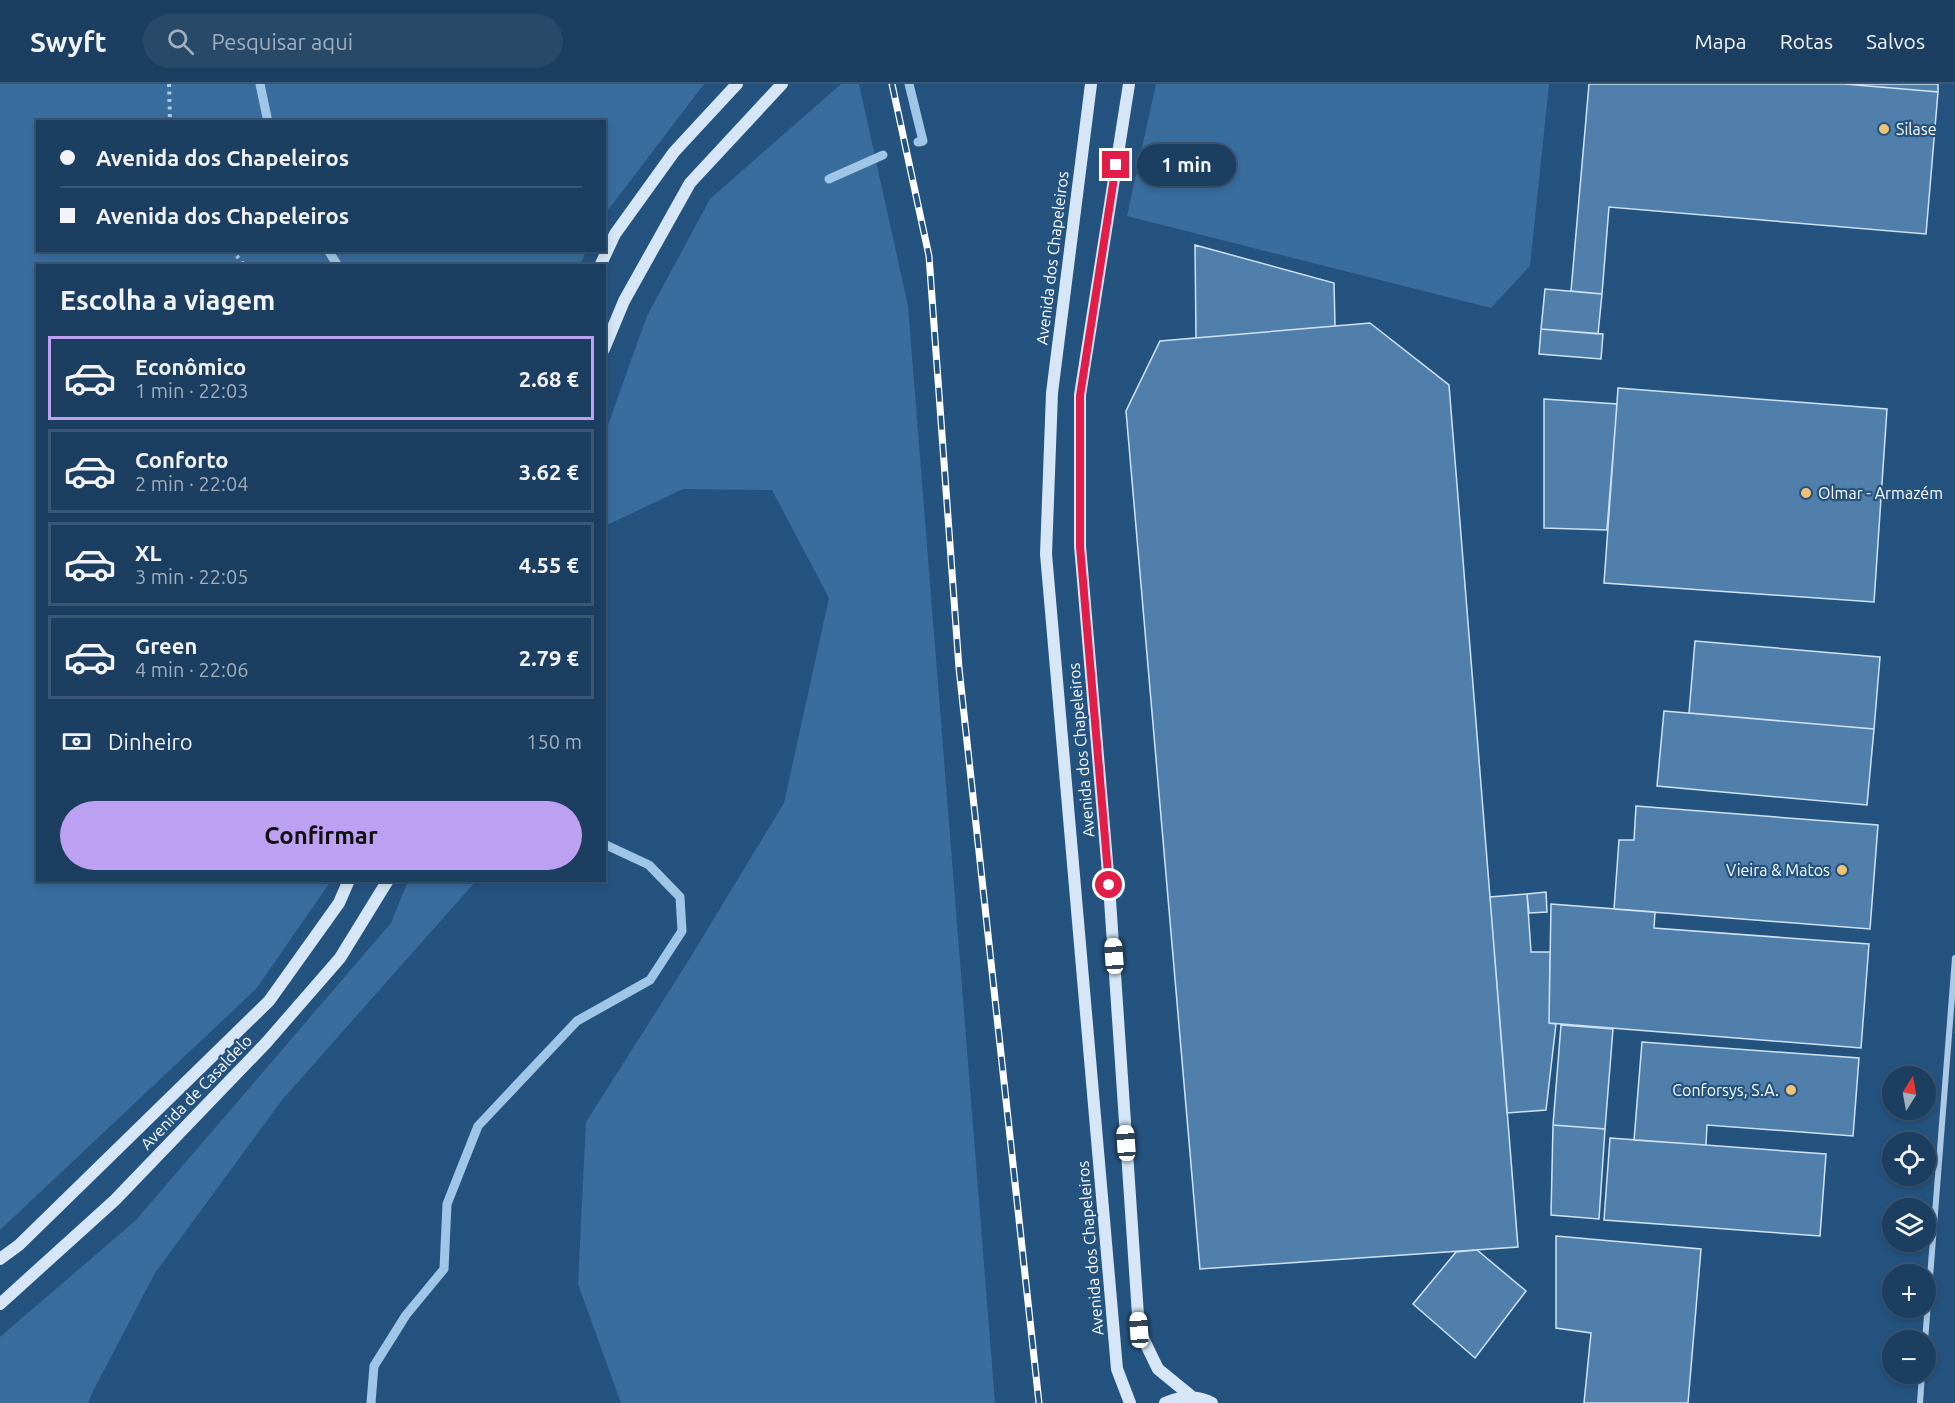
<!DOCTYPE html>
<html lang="pt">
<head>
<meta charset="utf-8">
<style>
  body { margin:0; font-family:Ubuntu,sans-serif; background:#294969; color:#f1f3f6; height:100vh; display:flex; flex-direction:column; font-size:22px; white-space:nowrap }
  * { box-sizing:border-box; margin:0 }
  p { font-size:20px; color:#a0aebd }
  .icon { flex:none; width:33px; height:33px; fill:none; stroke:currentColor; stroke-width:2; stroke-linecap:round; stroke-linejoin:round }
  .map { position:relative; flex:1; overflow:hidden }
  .side { position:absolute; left:36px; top:180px; width:570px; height:618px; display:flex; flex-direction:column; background:#1c3e60; border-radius:0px; box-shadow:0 3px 9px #0003,0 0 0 2px #3a5775 }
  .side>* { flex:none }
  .banner { position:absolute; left:36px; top:36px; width:570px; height:132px; border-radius:0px; box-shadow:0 3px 9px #0003,0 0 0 2px #3a5775; display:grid; align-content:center; height:132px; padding:0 24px; background:#1c3e60 }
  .needle { width:39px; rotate:11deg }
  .controls { position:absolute; left:1882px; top:982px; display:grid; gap:12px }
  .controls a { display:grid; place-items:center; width:54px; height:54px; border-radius:50%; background:#1c3e60; box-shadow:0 3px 9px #0003,0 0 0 2px #3a5775; font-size:30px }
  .end { position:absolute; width:27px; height:27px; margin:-14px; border:8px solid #e11d48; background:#fff; box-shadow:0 0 0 3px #fff }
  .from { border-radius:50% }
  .bubble { position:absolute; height:42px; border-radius:21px; background:#1c3e60; box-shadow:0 3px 9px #0003,0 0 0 2px #3a5775; font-size:20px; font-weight:700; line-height:42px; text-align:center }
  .car { position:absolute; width:18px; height:36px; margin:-18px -9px; border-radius:8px; box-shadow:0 0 4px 2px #0007; background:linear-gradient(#fff 24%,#345 0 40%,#fff 0 76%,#345 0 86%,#fff 0) }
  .banner b { display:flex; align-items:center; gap:21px; height:57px; font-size:22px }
  .banner b+b { border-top:2px solid #3a5775 }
  .banner i { width:15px; height:15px; background:#f1f3f6 }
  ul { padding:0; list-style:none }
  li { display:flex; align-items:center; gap:18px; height:84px; margin:0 12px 9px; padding:0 12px; border:3px solid #3a5775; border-radius:0px }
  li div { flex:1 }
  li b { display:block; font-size:22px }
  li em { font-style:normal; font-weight:700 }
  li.current { border-color:#bca0f2 }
  li>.icon { width:54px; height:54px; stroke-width:1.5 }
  h2 { padding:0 24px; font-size:27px; line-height:72px }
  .pay { display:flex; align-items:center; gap:15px; height:66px; padding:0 24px; font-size:22px }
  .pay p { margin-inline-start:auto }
  .cta { display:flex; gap:12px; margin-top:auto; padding:12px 24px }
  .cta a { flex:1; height:69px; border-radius:36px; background:#bca0f2; color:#111; font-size:24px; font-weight:700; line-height:69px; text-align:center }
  header { display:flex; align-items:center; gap:36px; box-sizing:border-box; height:84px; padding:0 30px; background:#1c3e60; border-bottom:2px solid #3a5775 }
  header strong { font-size:28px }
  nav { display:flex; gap:33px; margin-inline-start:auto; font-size:21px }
  .search { width:420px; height:54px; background:#294969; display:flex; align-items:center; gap:15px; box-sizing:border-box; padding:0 21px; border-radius:33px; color:#a0aebd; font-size:22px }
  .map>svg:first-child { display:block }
</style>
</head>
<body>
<header>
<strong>Swyft</strong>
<div class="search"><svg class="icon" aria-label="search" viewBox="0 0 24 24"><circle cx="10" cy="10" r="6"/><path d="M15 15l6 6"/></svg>Pesquisar aqui</div>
<nav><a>Mapa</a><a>Rotas</a><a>Salvos</a></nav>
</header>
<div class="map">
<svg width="1955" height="1319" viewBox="0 0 1955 1319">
  <rect width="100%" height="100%" fill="#255380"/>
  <path fill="#396d9e" d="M0 0H704L605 130 604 38H38V166L586 167 580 182H38V796L331 797 256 905 0 1146Z
    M841 0H859L908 222 995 1319H621L578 1200 586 1038 687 879 784 719 829 514 772 406 683 405 605 442V349L647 232 710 115Z
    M1156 0H1549L1530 182 1491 224 1127 132Z
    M408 797H476L282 1016 155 1189 93 1307 88 1319H0V1253L135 1137 391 839Z"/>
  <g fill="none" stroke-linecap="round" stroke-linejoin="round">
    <path stroke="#a0c6e7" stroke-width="9" d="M260 0 268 38
      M909 0 923 57 918 58
      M829 95 883 71
      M328 166 338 182
      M371 1319 374 1282 406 1231 444 1185 447 1120 478 1042 577 937 650 896 682 847 680 813 649 781 604 760"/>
  </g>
  <path fill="#517fab" stroke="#cfe3f5" stroke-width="1.5" d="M1589 0H1845L1938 8 1926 150 1609 123 1602 210 1571 207Z
    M1845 0H1938V8Z
    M1195 161 1334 199 1335 242 1196 254Z
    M1545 205 1602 210 1598 250 1541 245Z
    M1370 239 1449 301 1518 1163 1200 1185 1126 327 1160 257Z
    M1541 245 1603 250 1601 275 1539 270Z
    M1618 304 1887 325 1874 518 1604 499Z
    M1544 315 1617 320 1607 446 1544 444Z
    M1695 557 1880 573 1874 645 1689 629Z
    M1664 627 1874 645 1867 721 1657 702Z
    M1636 722 1878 741 1870 845 1614 825 1619 756H1634Z
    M1546 808 1547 828 1529 829 1527 810Z
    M1527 810 1531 868H1550L1549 939 1556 940 1546 1026 1507 1029 1490 813Z
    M1551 820 1655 828 1654 844 1869 860 1861 964 1549 939Z
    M1561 941 1613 945 1605 1045 1553 1041Z
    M1642 958 1859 974 1853 1052 1707 1041 1706 1061 1634 1056Z
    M1553 1041 1605 1045 1599 1135 1551 1131Z
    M1610 1054 1826 1070 1820 1152 1604 1136Z
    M1556 1152 1701 1165 1688 1319H1584L1591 1249 1556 1244Z
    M1477 1166 1526 1207 1475 1274 1413 1220 1456 1168Z"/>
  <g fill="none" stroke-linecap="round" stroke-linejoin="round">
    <path stroke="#accae6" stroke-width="4" stroke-dasharray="3 4.5" stroke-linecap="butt" d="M169 0 170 38
      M232 166 245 182"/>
    <path stroke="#accae6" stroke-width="6" d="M1925 1257 1955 874
      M1920 1319 1922 1290"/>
    <path stroke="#d6e6f6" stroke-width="12" d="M1091 0 1052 309 1046 470 1117 1285 1130 1319
      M1129 0 1080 311V462L1109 801 1139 1246 1158 1285 1191 1312
      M600 182 615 150 674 68 737 0
      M604 265 624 217 690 99 782 0
      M0 1175 19 1161 269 917 339 819 349 796
      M0 1220 115 1116 266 959 340 874 388 796
      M1165 1319C1181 1312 1196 1310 1212 1319"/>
    <g stroke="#fff" stroke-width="7">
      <path id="rail" d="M892 0 929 172 959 584 1039 1319"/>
    </g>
    <use href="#rail" stroke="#255380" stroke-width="4.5" stroke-dasharray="14" stroke-linecap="butt"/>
  </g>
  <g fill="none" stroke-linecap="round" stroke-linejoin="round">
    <path stroke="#e11d48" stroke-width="8" d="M1109 801 1080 462V312L1116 81"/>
  </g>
  <g fill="#f0c370" stroke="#255380" stroke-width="2">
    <circle cx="1884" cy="45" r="6"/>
    <circle cx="1806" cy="409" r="6"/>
    <circle cx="1842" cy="786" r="6"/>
    <circle cx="1791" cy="1006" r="6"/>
  </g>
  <g text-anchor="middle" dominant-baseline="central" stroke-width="4.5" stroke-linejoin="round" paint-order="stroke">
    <g font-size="16" fill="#fff" stroke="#255380" text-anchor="start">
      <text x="1896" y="45">Silase</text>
      <text x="1818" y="409">Olmar - Armazém</text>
      <text x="1830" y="786" text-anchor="end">Vieira &amp; Matos</text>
      <text x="1779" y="1006" text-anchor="end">Conforsys, S.A.</text>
    </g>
    <g font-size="16" fill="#fff" stroke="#255380">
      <text transform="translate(1052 174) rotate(-83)">Avenida dos Chapeleiros</text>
      <text transform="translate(1081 666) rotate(-95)">Avenida dos Chapeleiros</text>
      <text transform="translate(196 1008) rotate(-46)">Avenida de Casaldelo</text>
      <text transform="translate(1090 1164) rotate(-95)">Avenida dos Chapeleiros</text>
    </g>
  </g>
</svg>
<div class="controls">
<a><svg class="needle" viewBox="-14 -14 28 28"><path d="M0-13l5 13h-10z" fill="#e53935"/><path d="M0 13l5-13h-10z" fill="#a0aebd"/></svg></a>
<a><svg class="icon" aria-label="locate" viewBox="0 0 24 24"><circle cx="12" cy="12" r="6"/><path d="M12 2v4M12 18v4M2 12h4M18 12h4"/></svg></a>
<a><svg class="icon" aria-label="layers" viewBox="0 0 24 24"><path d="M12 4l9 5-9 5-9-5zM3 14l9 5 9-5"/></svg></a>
<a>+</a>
<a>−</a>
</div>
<i class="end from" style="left:1109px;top:801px"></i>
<i class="end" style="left:1116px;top:81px"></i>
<div class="bubble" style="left:1137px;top:60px;width:99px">1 min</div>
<i class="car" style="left:1114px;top:872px;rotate:356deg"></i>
<i class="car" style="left:1126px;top:1059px;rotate:356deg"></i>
<i class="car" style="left:1139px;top:1246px;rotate:356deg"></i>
<div class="banner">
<b><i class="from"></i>Avenida dos Chapeleiros</b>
<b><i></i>Avenida dos Chapeleiros</b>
</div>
<section class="side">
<h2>Escolha a viagem</h2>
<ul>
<li class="current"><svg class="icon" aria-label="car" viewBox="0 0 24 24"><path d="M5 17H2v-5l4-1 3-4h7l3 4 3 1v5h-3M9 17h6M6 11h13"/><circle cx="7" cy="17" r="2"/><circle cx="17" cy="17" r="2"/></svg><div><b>Econômico</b><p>1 min · 22:03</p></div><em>2.68 €</em></li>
<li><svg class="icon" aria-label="car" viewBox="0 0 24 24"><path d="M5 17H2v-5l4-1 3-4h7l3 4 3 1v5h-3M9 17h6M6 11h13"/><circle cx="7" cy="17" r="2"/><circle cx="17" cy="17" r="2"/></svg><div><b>Conforto</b><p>2 min · 22:04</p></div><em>3.62 €</em></li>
<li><svg class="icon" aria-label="car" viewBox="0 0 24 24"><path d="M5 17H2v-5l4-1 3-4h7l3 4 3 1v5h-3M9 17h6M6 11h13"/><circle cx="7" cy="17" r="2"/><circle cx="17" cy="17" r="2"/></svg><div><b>XL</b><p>3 min · 22:05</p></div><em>4.55 €</em></li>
<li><svg class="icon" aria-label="car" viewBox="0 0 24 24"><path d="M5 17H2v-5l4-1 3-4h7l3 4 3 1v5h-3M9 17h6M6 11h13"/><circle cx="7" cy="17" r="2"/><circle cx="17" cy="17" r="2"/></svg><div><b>Green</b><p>4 min · 22:06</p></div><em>2.79 €</em></li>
</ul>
<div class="pay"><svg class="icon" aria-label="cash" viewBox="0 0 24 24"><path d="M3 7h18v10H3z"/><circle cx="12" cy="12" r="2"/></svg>Dinheiro<p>150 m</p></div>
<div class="cta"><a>Confirmar</a></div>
</section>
</div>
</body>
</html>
